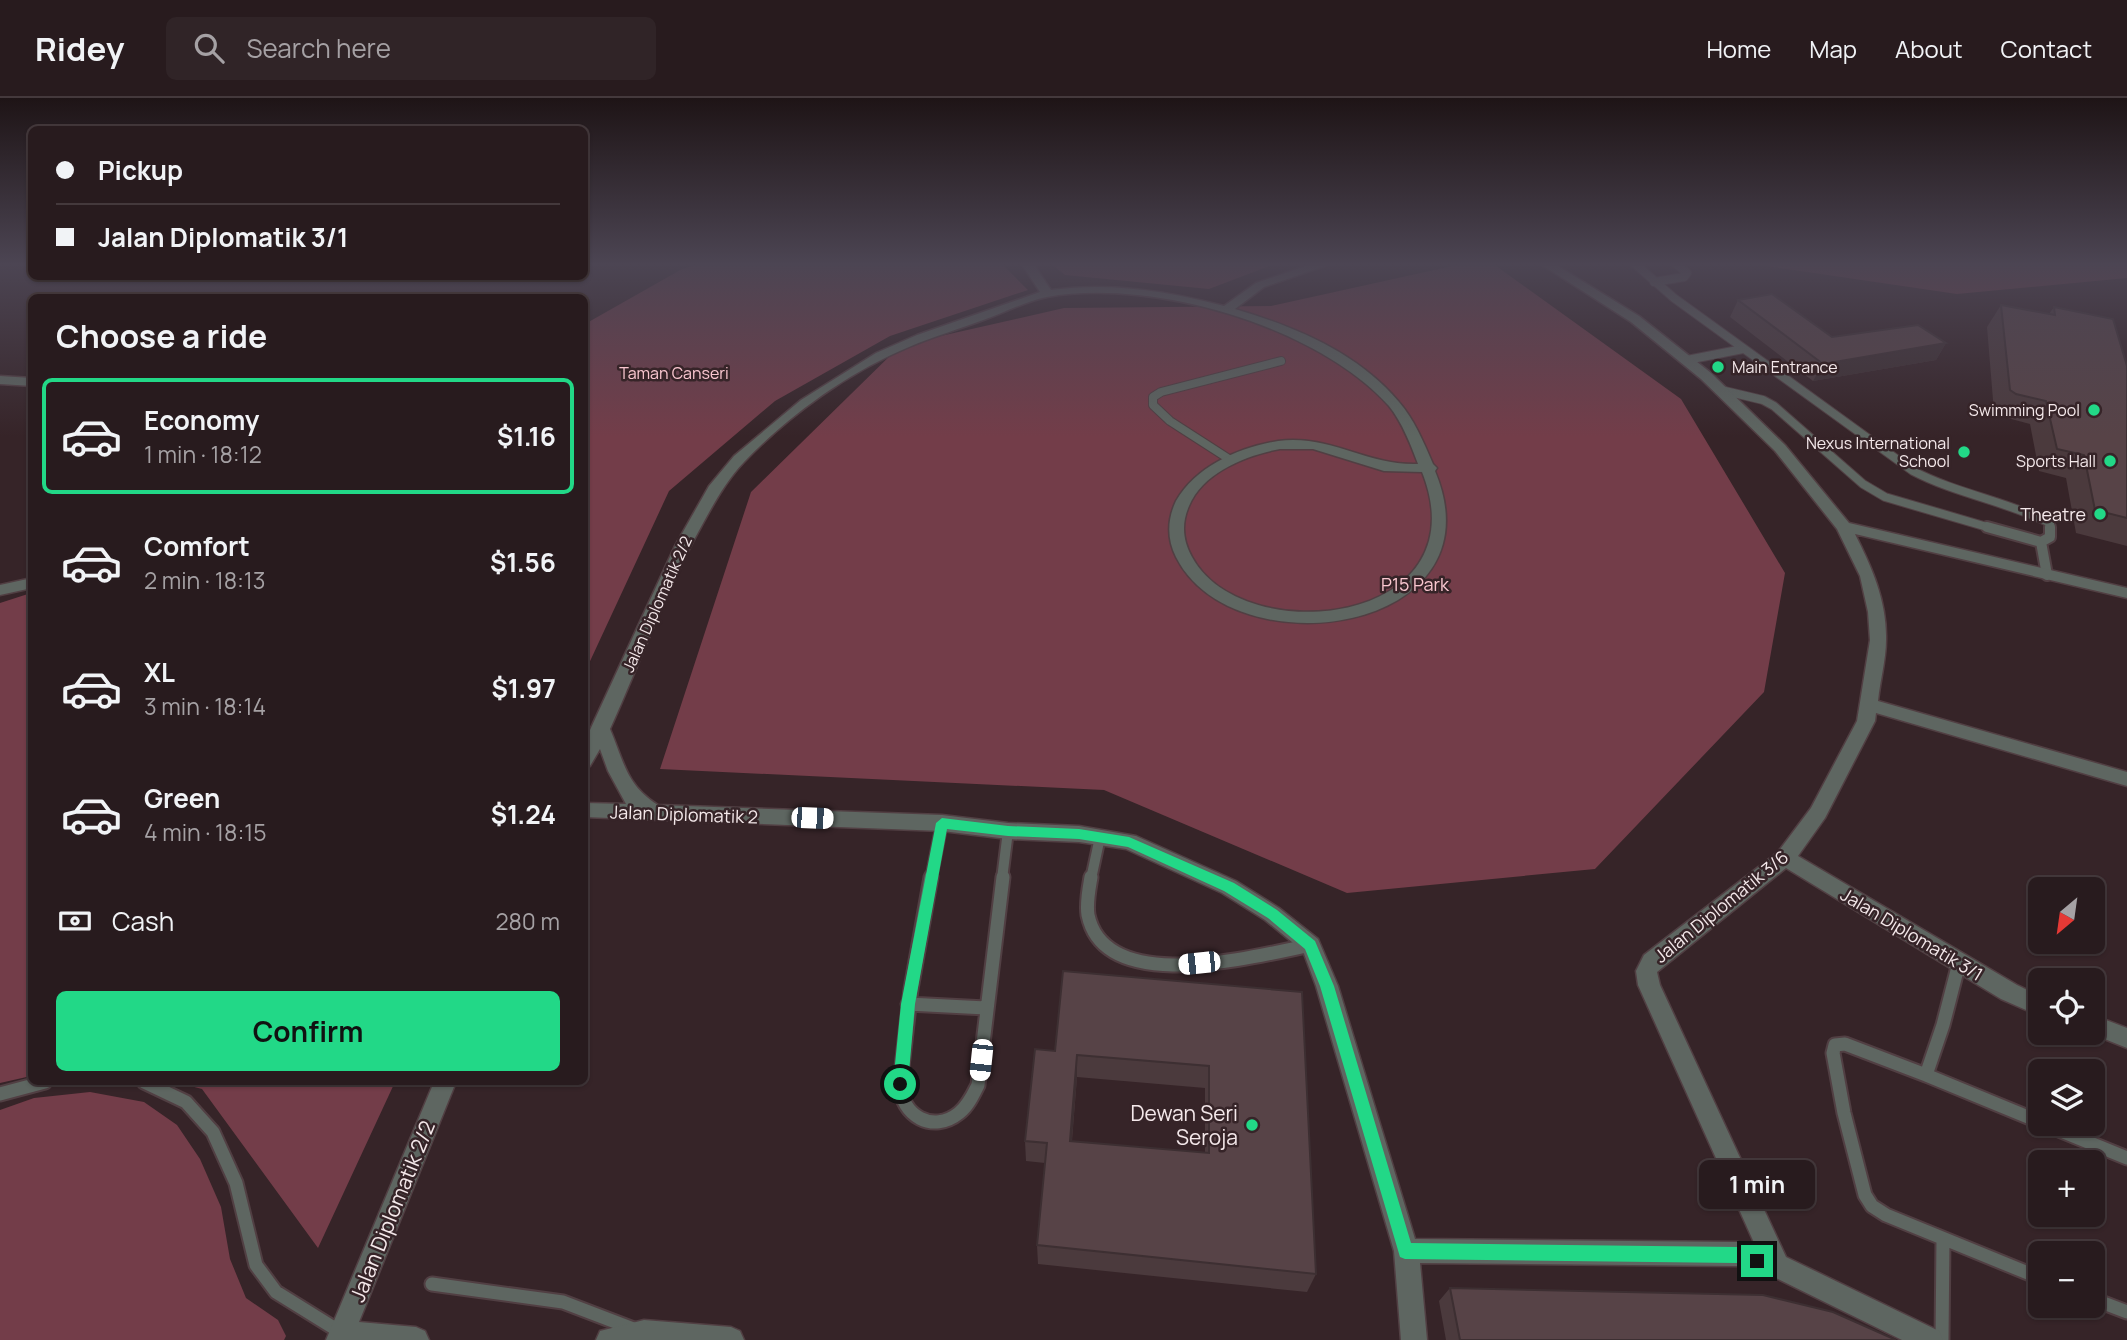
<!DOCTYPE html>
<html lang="en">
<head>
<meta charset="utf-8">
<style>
  body { margin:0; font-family:Manrope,sans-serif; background:#302427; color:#f1f3f6; height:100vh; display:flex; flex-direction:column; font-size:26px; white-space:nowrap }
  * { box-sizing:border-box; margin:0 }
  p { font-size:23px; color:#a5a1a4 }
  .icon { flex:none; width:38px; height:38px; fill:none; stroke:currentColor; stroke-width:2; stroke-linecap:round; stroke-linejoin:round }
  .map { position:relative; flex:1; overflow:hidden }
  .details { position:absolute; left:28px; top:196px; width:560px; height:791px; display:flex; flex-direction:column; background:#281b1e; border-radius:10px; box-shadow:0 2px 5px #0004,0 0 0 2px #44393c }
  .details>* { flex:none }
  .banner { position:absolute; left:28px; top:28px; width:560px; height:154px; border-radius:10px; box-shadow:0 2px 5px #0004,0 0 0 2px #44393c; display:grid; align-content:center; height:154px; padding:0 28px; background:#281b1e }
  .needle { width:46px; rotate:209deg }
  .buttons { position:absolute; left:2028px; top:779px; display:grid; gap:14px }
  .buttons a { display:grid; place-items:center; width:77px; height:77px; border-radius:10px; background:#281b1e; box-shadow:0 2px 5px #0004,0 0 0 2px #44393c; font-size:35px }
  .end { position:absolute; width:32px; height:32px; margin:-16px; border:9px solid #22d887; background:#111; box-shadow:0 0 0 4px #111 }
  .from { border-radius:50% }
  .bubble { position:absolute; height:49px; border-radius:10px; background:#281b1e; box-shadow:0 2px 5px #0004,0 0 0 2px #44393c; font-size:23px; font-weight:700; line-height:49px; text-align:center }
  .car { position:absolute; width:21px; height:42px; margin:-21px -10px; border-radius:9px; box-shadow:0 0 5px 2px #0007; background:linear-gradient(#fff 24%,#345 0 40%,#fff 0 76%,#345 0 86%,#fff 0) }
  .banner b { display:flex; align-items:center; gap:24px; height:66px; font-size:26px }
  .banner b+b { border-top:2px solid #44393c }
  .banner i { width:18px; height:18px; background:#f1f3f6 }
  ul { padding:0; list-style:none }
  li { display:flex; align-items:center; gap:21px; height:116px; margin:0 14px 10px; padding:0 14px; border:4px solid transparent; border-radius:10px }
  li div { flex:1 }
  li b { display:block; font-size:26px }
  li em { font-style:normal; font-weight:700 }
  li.active { border-color:#22d887 }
  li>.icon { width:63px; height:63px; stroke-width:1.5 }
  h2 { padding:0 28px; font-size:32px; line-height:84px }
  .pay { display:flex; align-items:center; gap:18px; height:77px; padding:0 28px; font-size:26px }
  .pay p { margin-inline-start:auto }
  .action { display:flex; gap:14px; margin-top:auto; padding:14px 28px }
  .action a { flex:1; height:80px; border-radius:10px; background:#22d887; color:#111; font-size:28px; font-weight:700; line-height:80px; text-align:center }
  header { display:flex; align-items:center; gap:42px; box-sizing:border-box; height:98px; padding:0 35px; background:#281b1e; border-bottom:2px solid #44393c }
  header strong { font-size:33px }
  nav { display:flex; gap:38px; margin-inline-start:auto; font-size:24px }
  .search { width:490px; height:63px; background:#302427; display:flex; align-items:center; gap:18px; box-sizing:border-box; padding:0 24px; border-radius:10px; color:#a5a1a4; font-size:26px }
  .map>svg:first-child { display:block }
</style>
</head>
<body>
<header>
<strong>Ridey</strong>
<div class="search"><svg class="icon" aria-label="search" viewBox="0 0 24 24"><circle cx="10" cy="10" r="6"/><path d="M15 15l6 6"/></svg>Search here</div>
<nav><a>Home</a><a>Map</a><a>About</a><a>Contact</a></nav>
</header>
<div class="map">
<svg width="2127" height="1242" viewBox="0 0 2127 1242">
  <rect width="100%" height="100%" fill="#362428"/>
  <path fill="#733d49" d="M703 165H1001L1028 192 890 238 775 303 669 393 585 574V226L682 171Z
    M1050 165H1277L1209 191 1065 177Z
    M1466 165H1492L1681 301 1785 475 1764 594 1595 771 1347 795 1104 692 660 671 751 394 901 247 1064 210 1271 208Z
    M1745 165H2127V180L1957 196Z
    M31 495V978L0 985V505Z
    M175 984H395L318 1150 202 991Z
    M90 994 144 1004 177 1027 200 1061 221 1109 230 1161 246 1200 278 1222 286 1238 284 1242H0V1012L34 1000Z"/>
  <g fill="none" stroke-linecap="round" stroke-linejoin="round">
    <g stroke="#513f43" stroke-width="10">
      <path id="service-far2" d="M1634 165 1674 200 1913 373C1957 396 2006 403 2050 425V431
        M1654 184 1684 179 1687 175 1675 165
        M1687 262 1743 251
        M1721 292 1763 302 1774 308 1863 386 1885 399 1994 431
        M1229 361 1170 323 1153 307V299L1161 294 1281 263"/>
    </g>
    <g stroke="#513f43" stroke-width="14">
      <path id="service-far1" d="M1987 429 2041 444
        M2047 477 2041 444 2050 439V429
        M931 781 942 725
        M1002 781 1008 733
        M1091 781 1100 739"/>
    </g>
    <g stroke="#513f43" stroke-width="17">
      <path id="service" d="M931 779 911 891 900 986C901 1018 933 1036 959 1015 968 1008 973 997 978 987L1003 779
        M1091 779C1089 791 1086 805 1088 817 1105 899 1256 858 1311 847
        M1959 865 1943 927 1926 977 2040 1024
        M908 906 986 910
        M1926 977 1845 946 1835 947 1833 955 1844 1015 1865 1097 1872 1108 1886 1117 2040 1180
        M144 984 186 1004 213 1034 236 1085 256 1167 276 1194 342 1235
        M0 996 45 984
        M2044 1026 2127 1060
        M432 1186 563 1204 644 1235 642 1242
        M2093 1201 2127 1214
        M1942 1242 1943 1142"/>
    </g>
    <g stroke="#513f43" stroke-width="3">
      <path id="minor" d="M1021 165H1033L1051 192C1110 184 1167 193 1224 208L1256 185 1315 165H1333L1264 189 1235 211C1296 229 1358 255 1399 304 1414 321 1424 345 1433 366L1437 370 1435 373C1503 536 1233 573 1176 459 1167 441 1167 422 1176 403 1196 368 1240 349 1278 343 1330 336 1367 368 1418 366 1411 347 1402 324 1389 308 1317 228 1152 180 1047 199 1026 203 1006 214 986 221 960 231 934 238 909 249 849 274 789 317 744 364 726 383 714 405 702 427 665 493 641 563 610 631 624 664 626 687 658 707L942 717 1008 725 1079 728 1136 738 1236 783 1279 810 1318 841 1338 888 1415 1141 1737 1144 1756 1149 1638 887 1636 873 1644 857 1778 754 1811 710 1857 623 1870 542 1868 514 1860 478 1837 431 1775 353 1701 281 1631 224 1539 165H1553L1639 218 1711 275 1785 347 1849 425 2127 490V500L1855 436C1872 470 1887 503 1886 542 1886 562 1880 583 1878 603L2127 674V688L1876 615 1875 623 1825 720 1798 758 2017 887 2040 898V918L2001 901 1786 770 1657 874 1660 887 1786 1159 1939 1233 1943 1242H1902L1774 1179 1737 1168 1420 1165 1427 1242H1401L1394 1153 1316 888 1303 853 1265 822 1222 795 1126 751 1079 744 1008 741 942 733 584 719V705L626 706 608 673 600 651 590 668 584 670V645L675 448 709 388 734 358 801 302 876 255 917 237 1040 194ZM1280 351H1313L1384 373 1422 374C1483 527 1243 553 1192 459 1183 443 1181 426 1189 408 1203 374 1247 357 1280 351Z
        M0 278 32 280V288L0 286Z
        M32 480V490L0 497V487Z
        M2093 917 2127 930V950L2087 934H2093Z
        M434 984H456L359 1224 416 1229 425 1233 429 1242H326Z
        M644 1222 731 1229 740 1233 744 1242H596L600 1233Z"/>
    </g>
    <use href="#service-far2" stroke="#5e6661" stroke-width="8"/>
    <use href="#service-far1" stroke="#5e6661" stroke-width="10"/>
    <use href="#service" stroke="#5e6661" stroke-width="13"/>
    <use href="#minor" fill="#5e6661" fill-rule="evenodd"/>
  </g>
  <path fill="#4b3a3d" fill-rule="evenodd" d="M1738 202 1832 239 1946 245 1936 262 1813 283 1730 219Z
    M2001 207 2049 216 2054 209 2127 268V448L2076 435 2066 380 2039 373 2030 326 2000 318 1994 314 1987 229Z
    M1302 894 1316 1176 1307 1194 1038 1166 1037 1147 1045 1065 1026 1063 1025 1043 1055 953ZM1077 979 1205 990V1055L1072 1043Z
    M1450 1190 1896 1242H1446L1439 1203Z"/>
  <path fill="#3d2f32" d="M1946 245 1936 262 1813 283 1823 266Z
    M1077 957V979L1070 1064V1043Z"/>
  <path fill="#574347" stroke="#3d2f32" stroke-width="2" fill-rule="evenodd" d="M1772 196 1832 239 1918 227 1946 245 1823 266 1738 202Z
    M2001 207 2055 217 2054 209 2113 221 2127 268V420L2095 412 2084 357 2057 351 2046 303 2016 296 2010 292Z
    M1063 873 1302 894 1316 1176 1037 1147 1047 1045 1025 1043 1035 951 1055 953ZM1077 957 1209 968V1055L1070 1043Z
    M1450 1190 1763 1197 1833 1214 1896 1242H1460Z"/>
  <linearGradient id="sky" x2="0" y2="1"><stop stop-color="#1e1416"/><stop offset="0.49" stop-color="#4c4553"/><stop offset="1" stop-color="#4c4553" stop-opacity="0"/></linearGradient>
  <rect width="2127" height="339" fill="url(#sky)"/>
  <path fill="#22d887" d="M942 720 1008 728 1079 731 1129 739 1234 785 1277 812 1315 843 1334 888 1411 1145 1737 1149 1763 1157 1765 1163 1763 1168 1757 1171 1737 1165 1405 1161 1400 1159 1320 888 1305 851 1268 820 1224 793 1128 749 1079 741 1008 738 947 731 915 906 908 986 900 993 895 991 893 986 901 906 936 725Z"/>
  <g fill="#22d887" stroke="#362428" stroke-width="2.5">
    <circle cx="1718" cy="269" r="7"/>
    <circle cx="2094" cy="312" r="7"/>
    <circle cx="1964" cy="354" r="7"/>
    <circle cx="2110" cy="363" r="7"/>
    <circle cx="2100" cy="416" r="7"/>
    <circle cx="1252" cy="1027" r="7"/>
  </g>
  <g text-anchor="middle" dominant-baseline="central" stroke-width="5" stroke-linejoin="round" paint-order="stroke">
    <g font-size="16" fill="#f4e8ea" stroke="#362428" text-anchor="end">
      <text x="1732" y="269" text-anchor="start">Main Entrance</text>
      <text x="2080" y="312">Swimming Pool</text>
      <text x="1950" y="345">Nexus International<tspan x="1950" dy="18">School</tspan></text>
      <text x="2096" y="363">Sports Hall</text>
    </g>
    <g font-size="16" fill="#fac7d0" stroke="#362428">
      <text x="674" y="275">Taman Canseri</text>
    </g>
    <g font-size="16" fill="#f4e8ea" stroke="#362428">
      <text transform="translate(657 506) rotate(-66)">Jalan Diplomatik 2/2</text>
    </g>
    <g font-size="18" fill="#f4e8ea" stroke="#362428" text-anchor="end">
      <text x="2086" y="416">Theatre</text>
    </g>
    <g font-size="18" fill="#fac7d0" stroke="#362428">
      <text x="1415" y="486">P15 Park</text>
    </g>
    <g font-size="18" fill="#f4e8ea" stroke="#362428">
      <text transform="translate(684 716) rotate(2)">Jalan Diplomatik 2</text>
      <text transform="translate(1721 808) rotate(-39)">Jalan Diplomatik 3/6</text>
      <text transform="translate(1912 836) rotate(31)">Jalan Diplomatik 3/1</text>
    </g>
    <g font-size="21" fill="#f4e8ea" stroke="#362428" text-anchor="end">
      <text x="1238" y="1015">Dewan Seri<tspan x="1238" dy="24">Seroja</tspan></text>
    </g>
    <g font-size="21" fill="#f4e8ea" stroke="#362428">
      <text transform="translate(392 1113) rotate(-68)">Jalan Diplomatik 2/2</text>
    </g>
  </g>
</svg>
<div class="buttons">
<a><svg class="needle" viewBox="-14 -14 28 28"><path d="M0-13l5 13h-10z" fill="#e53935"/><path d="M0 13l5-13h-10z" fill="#a5a1a4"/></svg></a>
<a><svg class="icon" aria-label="locate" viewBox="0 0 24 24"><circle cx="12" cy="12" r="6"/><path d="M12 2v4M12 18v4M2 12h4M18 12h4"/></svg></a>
<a><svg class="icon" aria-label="layers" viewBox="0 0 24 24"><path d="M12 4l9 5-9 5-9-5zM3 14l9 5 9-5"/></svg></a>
<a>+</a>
<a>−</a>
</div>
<i class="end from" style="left:900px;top:986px"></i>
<i class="end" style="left:1757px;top:1163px"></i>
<div class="bubble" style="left:1699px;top:1062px;width:116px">1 min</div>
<i class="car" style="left:812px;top:720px;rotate:92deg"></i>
<i class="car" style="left:1199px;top:865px;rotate:264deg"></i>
<i class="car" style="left:981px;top:962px;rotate:186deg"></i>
<div class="banner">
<b><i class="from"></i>Pickup</b>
<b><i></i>Jalan Diplomatik 3/1</b>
</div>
<section class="details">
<h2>Choose a ride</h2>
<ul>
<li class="active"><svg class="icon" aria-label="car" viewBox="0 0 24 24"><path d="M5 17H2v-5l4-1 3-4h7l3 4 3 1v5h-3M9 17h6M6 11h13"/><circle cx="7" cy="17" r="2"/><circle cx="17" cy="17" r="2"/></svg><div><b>Economy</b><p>1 min · 18:12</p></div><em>$1.16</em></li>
<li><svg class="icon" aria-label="car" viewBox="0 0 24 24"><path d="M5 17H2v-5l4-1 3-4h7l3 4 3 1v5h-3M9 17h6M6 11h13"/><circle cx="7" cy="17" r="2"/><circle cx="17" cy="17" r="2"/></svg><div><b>Comfort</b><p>2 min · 18:13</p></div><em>$1.56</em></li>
<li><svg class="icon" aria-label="car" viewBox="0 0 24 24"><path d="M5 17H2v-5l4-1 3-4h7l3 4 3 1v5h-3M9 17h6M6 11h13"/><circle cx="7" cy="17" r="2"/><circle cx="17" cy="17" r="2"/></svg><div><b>XL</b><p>3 min · 18:14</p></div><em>$1.97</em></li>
<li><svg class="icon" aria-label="car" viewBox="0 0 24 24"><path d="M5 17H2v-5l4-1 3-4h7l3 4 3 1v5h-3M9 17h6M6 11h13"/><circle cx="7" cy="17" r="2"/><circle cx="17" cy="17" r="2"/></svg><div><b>Green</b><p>4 min · 18:15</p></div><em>$1.24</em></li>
</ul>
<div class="pay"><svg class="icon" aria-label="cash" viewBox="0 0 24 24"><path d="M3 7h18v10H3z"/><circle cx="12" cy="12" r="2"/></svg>Cash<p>280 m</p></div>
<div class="action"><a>Confirm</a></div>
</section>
</div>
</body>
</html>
